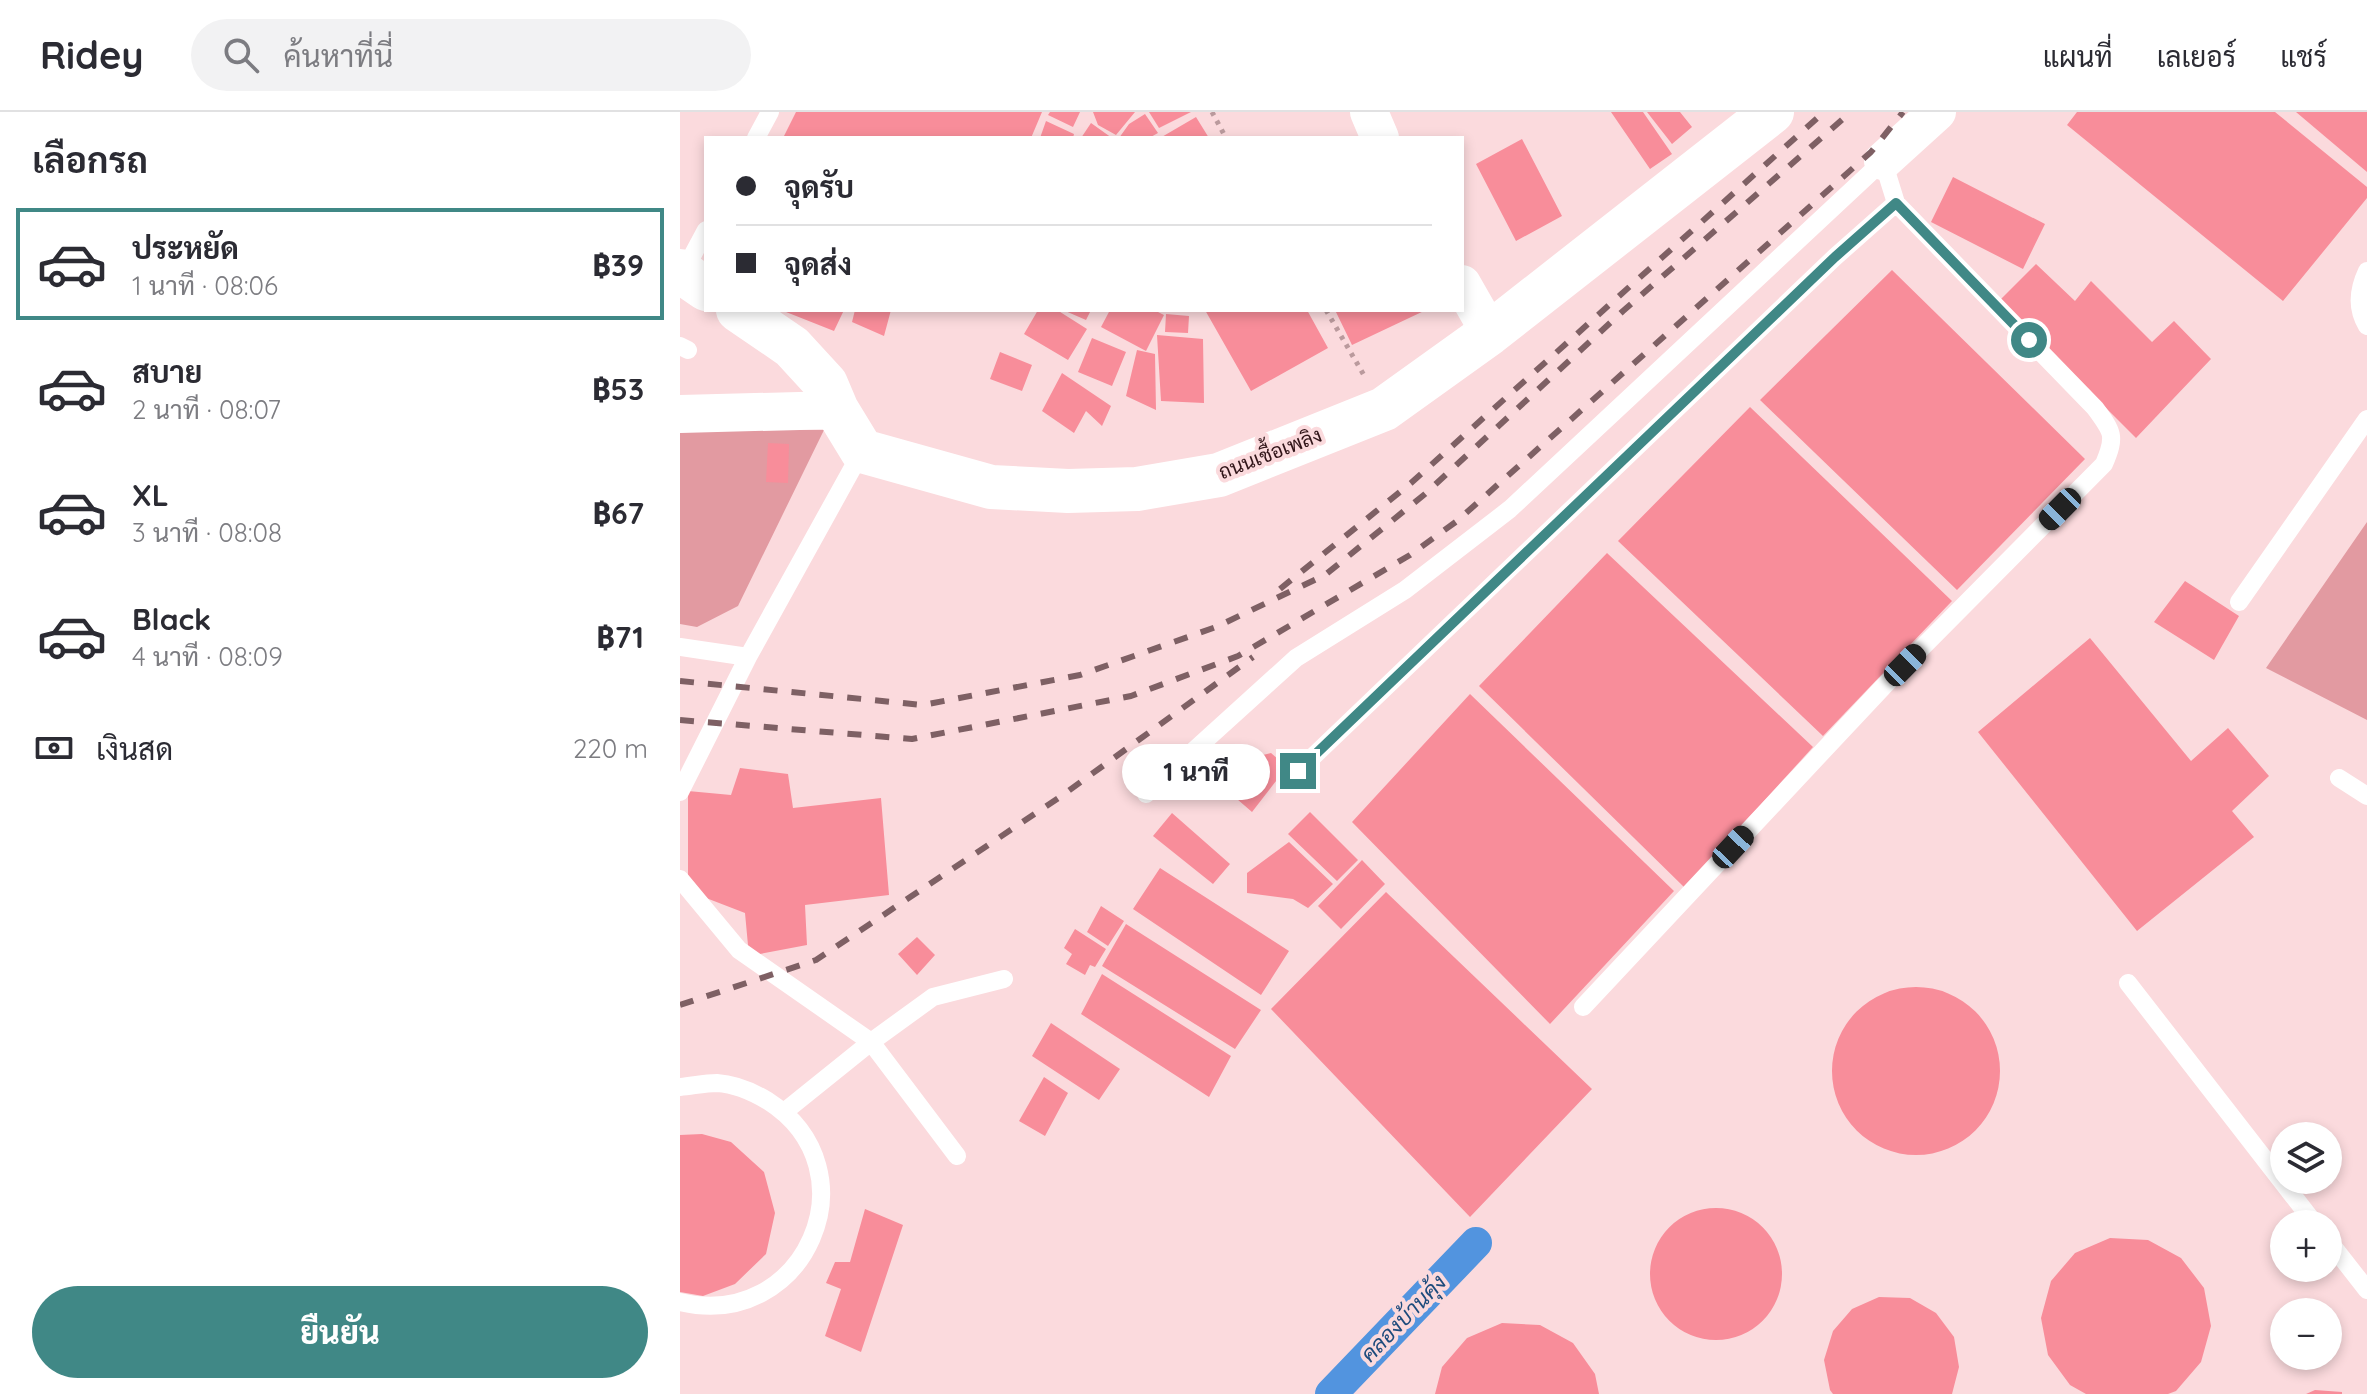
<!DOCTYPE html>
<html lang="th">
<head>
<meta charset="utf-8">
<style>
  body { margin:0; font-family:Quicksand,Sarabun,sans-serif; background:#f2f2f3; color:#2b2b33; height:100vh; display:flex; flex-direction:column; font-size:30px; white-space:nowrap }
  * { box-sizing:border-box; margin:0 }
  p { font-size:26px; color:#7c7c81 }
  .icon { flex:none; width:44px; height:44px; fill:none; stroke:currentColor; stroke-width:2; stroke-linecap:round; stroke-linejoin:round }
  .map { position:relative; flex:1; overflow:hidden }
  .sheet { display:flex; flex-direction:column; background:#fff; width:680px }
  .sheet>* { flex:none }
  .hud { position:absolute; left:24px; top:24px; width:760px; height:176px; border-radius:0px; box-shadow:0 4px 12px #0003; display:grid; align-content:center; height:176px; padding:0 32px; background:#fff }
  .buttons { position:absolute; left:1590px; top:1010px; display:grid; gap:16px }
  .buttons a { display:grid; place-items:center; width:72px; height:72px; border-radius:50%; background:#fff; box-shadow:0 4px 12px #0003; font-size:40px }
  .end { position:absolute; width:36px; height:36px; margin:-18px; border:10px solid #408886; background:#fff; box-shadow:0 0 0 4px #fff }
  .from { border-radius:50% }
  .bubble { position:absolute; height:56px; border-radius:28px; background:#fff; box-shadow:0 4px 12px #0003; font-size:26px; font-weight:800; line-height:56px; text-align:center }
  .car { position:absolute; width:24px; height:48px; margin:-24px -12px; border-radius:10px; box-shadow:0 0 6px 2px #0007; background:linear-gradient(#222 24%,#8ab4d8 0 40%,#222 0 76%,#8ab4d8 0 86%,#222 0) }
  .hud b { display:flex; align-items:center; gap:28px; height:76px; font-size:30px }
  .hud b+b { border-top:2px solid #e1e1e2 }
  .hud i { width:20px; height:20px; background:#2b2b33 }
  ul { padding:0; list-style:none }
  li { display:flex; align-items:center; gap:24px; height:112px; margin:0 16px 12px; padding:0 16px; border:4px solid transparent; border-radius:0px }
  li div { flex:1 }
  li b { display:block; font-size:30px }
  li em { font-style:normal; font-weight:800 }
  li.current { border-color:#408886 }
  li>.icon { width:72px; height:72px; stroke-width:1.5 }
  h2 { padding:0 32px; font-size:36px; line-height:96px }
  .pay { display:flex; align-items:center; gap:20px; height:88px; padding:0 32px; font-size:30px }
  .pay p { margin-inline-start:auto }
  .primary-button { display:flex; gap:16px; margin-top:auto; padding:16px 32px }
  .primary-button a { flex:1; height:92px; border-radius:48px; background:#408886; color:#fff; font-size:32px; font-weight:800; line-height:92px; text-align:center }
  header { display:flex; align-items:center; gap:48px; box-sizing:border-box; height:112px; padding:0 40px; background:#fff; border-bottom:2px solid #e1e1e2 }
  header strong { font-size:38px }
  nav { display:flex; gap:44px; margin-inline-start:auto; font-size:28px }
  .search { width:560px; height:72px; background:#f2f2f3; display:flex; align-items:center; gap:20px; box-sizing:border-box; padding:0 28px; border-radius:44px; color:#7c7c81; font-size:30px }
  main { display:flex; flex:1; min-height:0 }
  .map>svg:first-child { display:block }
</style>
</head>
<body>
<header>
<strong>Ridey</strong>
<div class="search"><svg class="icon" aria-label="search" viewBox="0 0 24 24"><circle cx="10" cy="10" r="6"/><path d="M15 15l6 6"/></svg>ค้นหาที่นี่</div>
<nav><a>แผนที่</a><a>เลเยอร์</a><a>แชร์</a></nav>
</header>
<main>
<section class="sheet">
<h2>เลือกรถ</h2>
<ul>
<li class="current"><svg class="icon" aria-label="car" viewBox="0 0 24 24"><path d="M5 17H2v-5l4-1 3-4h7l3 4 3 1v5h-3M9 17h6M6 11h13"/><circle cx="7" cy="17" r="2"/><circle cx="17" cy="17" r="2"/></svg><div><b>ประหยัด</b><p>1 นาที · 08:06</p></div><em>฿39</em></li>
<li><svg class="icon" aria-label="car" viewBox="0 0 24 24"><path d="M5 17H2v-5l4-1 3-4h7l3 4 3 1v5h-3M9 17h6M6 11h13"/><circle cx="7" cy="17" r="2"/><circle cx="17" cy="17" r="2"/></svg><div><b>สบาย</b><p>2 นาที · 08:07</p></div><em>฿53</em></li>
<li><svg class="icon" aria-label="car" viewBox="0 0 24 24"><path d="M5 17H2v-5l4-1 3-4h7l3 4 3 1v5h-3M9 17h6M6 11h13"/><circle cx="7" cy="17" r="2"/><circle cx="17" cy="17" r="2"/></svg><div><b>XL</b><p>3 นาที · 08:08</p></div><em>฿67</em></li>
<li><svg class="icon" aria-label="car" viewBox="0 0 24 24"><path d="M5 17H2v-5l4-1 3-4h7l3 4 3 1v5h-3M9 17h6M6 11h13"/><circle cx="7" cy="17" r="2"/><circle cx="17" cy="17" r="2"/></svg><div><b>Black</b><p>4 นาที · 08:09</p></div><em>฿71</em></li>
</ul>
<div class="pay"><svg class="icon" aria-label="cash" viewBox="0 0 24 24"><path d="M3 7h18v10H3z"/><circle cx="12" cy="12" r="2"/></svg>เงินสด<p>220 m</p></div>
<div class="primary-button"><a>ยืนยัน</a></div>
</section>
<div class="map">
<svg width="1687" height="1282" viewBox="0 0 1687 1282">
  <rect width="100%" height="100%" fill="#fbdadd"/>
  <path fill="#e29aa1" d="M0 316 144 318 58 494 17 515 0 512Z
    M1687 410V608L1586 556Z"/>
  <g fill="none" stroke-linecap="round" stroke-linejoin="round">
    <path stroke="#5294df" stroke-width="32" d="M651 1282 796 1131"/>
  </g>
  <path fill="#f88d9a" d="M116 0H362L351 26H103Z
    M370 0H400L393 15 368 3Z
    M413 0H455L436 23 418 13Z
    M469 0H511L479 16Z
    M931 0H963L992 42 970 57Z
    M967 0H1000L1012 15 992 32Z
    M1397 0H1595L1687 75V86L1603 189 1387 13Z
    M1616 0H1687V60Z
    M465 2 478 21 469 26H439L449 12Z
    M516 5 529 26H480Z
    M366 9 394 22 393 26H360Z
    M411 11 432 26H401Z
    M842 27 882 104 836 129 796 52Z
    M1273 65 1365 112 1343 157 1251 110Z
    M1356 152 1395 189 1411 169 1472 230 1494 209 1531 247 1456 326 1319 189Z
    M1212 158 1405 347 1277 478 1080 288Z
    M101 198H164L154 219Z
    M175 198H211L204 224 172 210Z
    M358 198H377L407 217 388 248 344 222Z
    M383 198H411L406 208Z
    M430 198H474L484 203 466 239 421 215Z
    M525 198H627L648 236 571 279Z
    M655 198H746L672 233Z
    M486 202 509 204 508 221 485 220Z
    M477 223 523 227 524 291 481 289Z
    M412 226 446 240 432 274 398 260Z
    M457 238 475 242 476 298 446 284Z
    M320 240 352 253 342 279 310 267Z
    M382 261 431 294 422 314 406 299 394 321 362 299Z
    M1070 295 1272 489 1143 624 938 429Z
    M88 331 109 332 108 371 86 370Z
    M927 441 1133 635 1005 776 799 574Z
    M1505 469 1559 504 1534 548 1474 510Z
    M1410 526 1511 649 1548 616 1589 664 1552 699 1574 725 1457 819 1298 620Z
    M790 582 994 779 870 912 672 710Z
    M591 641 607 655 572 700 542 674 567 647Z
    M60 656 108 662 113 696 201 686 209 783 125 793 127 833 69 844 65 801 8 779V679L51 683Z
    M630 700 678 748 657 769 608 722Z
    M492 701 550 752 533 772 473 724Z
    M609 730 653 772 628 796 613 787 567 781V761Z
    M682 748 705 772 661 817 638 794Z
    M480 756 609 839 581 883 453 797Z
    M706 780 912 977 790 1105 591 897Z
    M421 794 444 809 428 834 407 820Z
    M446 812 581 898 555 937 422 854Z
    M395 817 426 837 415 855 410 853 405 863 386 852 392 842 384 836Z
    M237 825 255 843 237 863 218 842Z
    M422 862 551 944 529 985 401 902Z
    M1152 959a84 84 0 1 1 168 0a84 84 0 1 1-168 0Z
    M371 911 440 957 419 988 352 944Z
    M364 965 388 981 365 1024 339 1009Z
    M22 1022 51 1030 84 1060 95 1101 86 1142 55 1172 23 1184 0 1180V1023Z
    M970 1162a66 66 0 1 1 132 0a66 66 0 1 1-132 0Z
    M185 1097 223 1113 181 1240 145 1224 161 1177 146 1171 155 1150H170Z
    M1430 1126 1468 1128 1501 1146 1524 1176 1531 1214 1521 1250 1496 1279 1488 1282H1406L1390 1273 1368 1243 1361 1206 1371 1169 1395 1141Z
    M1199 1185 1230 1186 1256 1201 1274 1225 1279 1255 1272 1282H1153L1150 1278 1144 1248 1153 1219 1172 1197Z
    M822 1211 860 1213 893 1231 915 1262 919 1282H755L762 1255 787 1226Z
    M1635 1278 1662 1280V1282H1626Z"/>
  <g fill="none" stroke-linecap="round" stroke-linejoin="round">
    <path stroke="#ba9a9d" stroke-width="5" stroke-dasharray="4 6" stroke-linecap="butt" d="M532 0 546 26
      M646 198 685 265"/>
    <path stroke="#fff" stroke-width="18" d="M76 26 90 0
      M1687 159C1678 178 1676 196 1687 214
      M3 161 26 118
      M0 234 8 238
      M1559 490 1687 307
      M0 535 68 545
      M1659 666 1687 684
      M0 680 68 545 182 339
      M466 682 616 546 725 478 830 397 1203 49 1216 91 1155 145 618 659
      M0 767 59 838 191 930 253 885 324 867
      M1448 871 1635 1112
      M903 895 1203 575 1424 352C1436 324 1433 320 1415 296L1216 91
      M0 975C12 974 25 971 37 971 54 972 73 980 88 989 196 1058 125 1220 0 1190
      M104 1000 191 930 277 1044
      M1648 1128 1687 1178"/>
    <path stroke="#fff" stroke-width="38" d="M689 0 700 26
      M1203 49 1257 0
      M782 172 810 221
      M0 302 157 298"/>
    <path stroke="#fff" stroke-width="44" d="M0 159 26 177
      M58 198 112 235 146 272 157 298 182 339 311 375 388 379 457 377 539 363 704 297 810 221 1092 0"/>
    <path stroke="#7e6064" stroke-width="6" stroke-dasharray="14 14" stroke-linecap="butt" d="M600 477 731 371 1144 0
      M0 569 243 593 400 563 536 515 645 463 745 382 943 199 1171 0
      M0 608 232 627 451 584 558 544 730 443 777 409 1191 40 1223 0
      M0 893 136 848 380 685 573 545"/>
  </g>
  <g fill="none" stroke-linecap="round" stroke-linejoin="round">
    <path stroke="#408886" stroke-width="10" d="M618 659 1155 145 1216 91 1349 228"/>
  </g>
  <g text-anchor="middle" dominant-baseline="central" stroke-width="8" stroke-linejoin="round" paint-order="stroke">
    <g font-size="20" fill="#301418" stroke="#fbdadd">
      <text transform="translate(590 341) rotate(-21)">ถนนเชื้อเพลิง</text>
    </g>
    <g font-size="22" font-style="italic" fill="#1d4b7c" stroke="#fbdadd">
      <text transform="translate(723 1206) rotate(-46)">คลองบ้านคุ้ง</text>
    </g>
  </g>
</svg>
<div class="buttons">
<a><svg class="icon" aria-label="layers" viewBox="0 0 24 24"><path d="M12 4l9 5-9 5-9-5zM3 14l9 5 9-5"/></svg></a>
<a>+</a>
<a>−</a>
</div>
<i class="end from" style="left:1349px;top:228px"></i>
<i class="end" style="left:618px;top:659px"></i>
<div class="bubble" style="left:442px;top:632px;width:148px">1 นาที</div>
<i class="car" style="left:1380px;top:397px;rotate:225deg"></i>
<i class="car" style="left:1225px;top:553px;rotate:45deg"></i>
<i class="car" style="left:1053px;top:735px;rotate:43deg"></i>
<div class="hud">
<b><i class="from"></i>จุดรับ</b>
<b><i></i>จุดส่ง</b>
</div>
</div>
</main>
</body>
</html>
